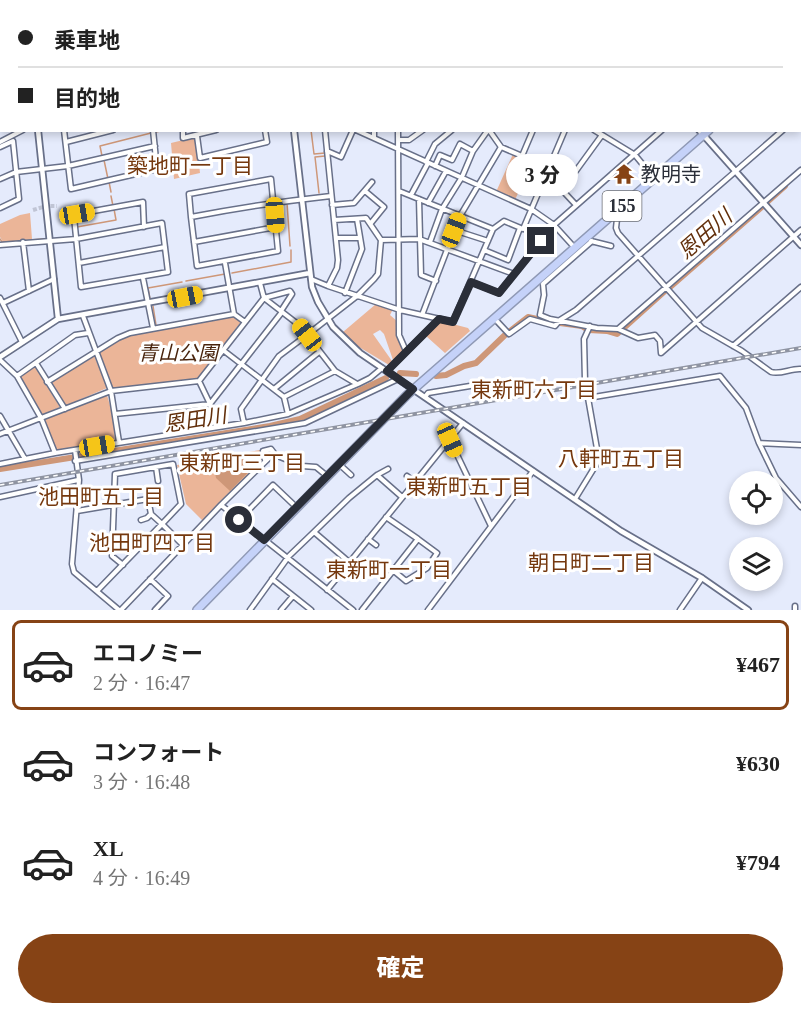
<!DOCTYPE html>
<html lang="ja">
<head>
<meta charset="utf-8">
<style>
  body { margin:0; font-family:"Times New Roman","Noto Sans JP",serif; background:#f2f2f2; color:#222; height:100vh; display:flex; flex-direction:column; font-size:22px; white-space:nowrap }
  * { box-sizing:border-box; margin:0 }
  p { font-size:20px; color:#767676 }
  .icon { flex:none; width:33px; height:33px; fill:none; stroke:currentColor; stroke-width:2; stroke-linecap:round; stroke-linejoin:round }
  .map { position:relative; height:610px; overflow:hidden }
  .panel { display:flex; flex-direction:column; background:#fff; flex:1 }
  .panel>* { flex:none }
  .hud { position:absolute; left:0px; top:0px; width:801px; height:132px; box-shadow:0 3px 9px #0003; display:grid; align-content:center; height:132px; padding:0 18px; background:#fff }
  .tools { position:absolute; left:729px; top:471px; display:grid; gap:12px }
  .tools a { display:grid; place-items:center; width:54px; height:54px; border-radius:50%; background:#fff; box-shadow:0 3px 9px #0003; font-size:30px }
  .end { position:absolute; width:27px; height:27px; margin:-14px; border:8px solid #2a2e38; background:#fff; box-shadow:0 0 0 3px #fff }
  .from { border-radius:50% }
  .bubble { position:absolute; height:42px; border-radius:21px; background:#fff; box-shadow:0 3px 9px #0003; font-size:20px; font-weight:800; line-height:42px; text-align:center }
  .car { position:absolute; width:18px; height:36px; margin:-18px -9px; border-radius:8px; box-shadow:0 0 4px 2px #0007; background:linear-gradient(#f5c518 24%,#345 0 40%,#f5c518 0 76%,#345 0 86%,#f5c518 0) }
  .hud b { display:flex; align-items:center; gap:21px; height:57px; font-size:22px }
  .hud b+b { border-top:2px solid #e0e0e0 }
  .hud i { width:15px; height:15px; background:#222 }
  ul { padding:10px 0 0; list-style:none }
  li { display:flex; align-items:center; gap:18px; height:90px; margin:0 12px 9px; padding:0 6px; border:3px solid transparent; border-radius:9px }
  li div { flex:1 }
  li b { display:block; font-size:22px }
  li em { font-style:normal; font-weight:800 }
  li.selected { border-color:#864315 }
  li>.icon { width:54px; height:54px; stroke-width:1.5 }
  .button { display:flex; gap:12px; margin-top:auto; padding:12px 18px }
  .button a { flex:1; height:69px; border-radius:36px; background:#864315; color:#fff; font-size:24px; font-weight:800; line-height:69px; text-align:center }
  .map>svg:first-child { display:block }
</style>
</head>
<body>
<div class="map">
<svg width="801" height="610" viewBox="0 0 801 610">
  <rect width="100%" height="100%" fill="#e5ebfc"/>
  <path fill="#ebb598" d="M196 137 200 173 174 179 171 143Z
    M513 154 532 162 515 200 496 192Z
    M30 213 32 239 3 242 0 237V224L20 215Z
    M376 304 393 309 390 315 398 322V335L403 350 393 360 384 334 380 330 373 334 392 361 389 365 354 344 343 332Z
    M234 315 241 322 198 378 113 389 111 387 99 352 118 340 134 333Z
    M441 321 468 328 470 331 445 353 426 336Z
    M94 355 107 388 65 406 50 381Z
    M35 366 60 407 42 415 19 378Z
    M107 395 113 416 115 441 55 450 45 419Z
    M260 450 262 460 203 521 186 504 177 465Z"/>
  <path fill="#ce9778" d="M258 452 260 460 230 491 216 478 213 461Z"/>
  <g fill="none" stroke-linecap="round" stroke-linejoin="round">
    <path stroke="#ce9778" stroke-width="1.5" d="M356 0 357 2
      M480 0 483 2
      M468 2 470 0
      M548 2 549 0
      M311 130 314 154 325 153
      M156 132 164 130
      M0 144 11 139
      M102 156 100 146 151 133
      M104 160 108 179
      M109 182 111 192
      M319 193 315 157 325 156
      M111 196 113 206
      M287 203 290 246
      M77 227 116 220 114 209
      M0 239 2 242 44 239
      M53 239 73 237
      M232 273 291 262V250
      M186 281 225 274
      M150 299 148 288 182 282
      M153 306 156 325"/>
    <path stroke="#ce9778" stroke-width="6" d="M766 203 785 186
      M669 288 764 205
      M560 323 582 326 588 330
      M589 330 607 331 617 334 666 290
      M510 331 528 317 555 323
      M400 373 416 374
      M436 376 446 375 464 366 476 363 506 334
      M0 469 270 426 300 419 386 378"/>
    <path stroke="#c0c5d5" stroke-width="4" stroke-dasharray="4 2" stroke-linecap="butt" d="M33 210 46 206H57"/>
    <g stroke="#687089" stroke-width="7">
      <path id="street" d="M51 0V2
        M127 0V2
        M249 0V2
        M514 0 517 2
        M771 0 774 2
        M104 2 112 0
        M367 2 370 0
        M400 2V0
        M448 2 450 0
        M533 2 534 0
        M563 2V0
        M590 2 591 0
        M622 2V0
        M652 2 653 0
        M688 2V0
        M714 2 715 0
        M761 2 763 0
        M800 5 801 4
        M0 11 2 24
        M0 43 2 42
        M0 77H2
        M800 116 801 115
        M64 130 71 189 157 169 153 130
        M183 130V138L216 130
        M356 130 531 209 554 225 574 247
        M374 130V138
        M398 130 399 335 406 351
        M489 130 501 147 522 156 533 130
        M594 130 635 155 654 178
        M197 136 200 158 267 142 265 130
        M398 140H409L423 130
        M0 142 23 130
        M66 142 113 130
        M0 147 13 141 19 199 0 208
        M327 151 341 157 353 130
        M426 162 435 144 452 130
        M435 166 440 155 452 160 460 144 473 151
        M0 179 16 172 68 166 155 146
        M542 182 562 190 576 205
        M562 190 602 135
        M365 191 384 207 371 223
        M399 191 493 229
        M411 195 428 163
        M419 199 421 275 436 281
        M428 203 446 171
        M332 205 354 203 372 182
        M618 210 616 228 618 233 702 328 742 351 771 372C781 375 791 368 801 369
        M191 217 197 266 278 251 271 179 189 194 191 217C238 208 284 201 331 196
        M454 230 488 241
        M336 238H359
        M381 240 419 239 514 274
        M591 241 611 246
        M592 241 543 284 544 295 540 315 550 319 597 328 618 329 638 338 655 335 660 341 661 353 801 230
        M23 242 29 291
        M194 242 276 227
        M430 242 442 209 462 177 473 151 488 130
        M0 245 76 239 162 223 168 272 81 287 74 217 77 214 143 202 144 227
        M484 250 508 260 520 228
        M79 263 165 247
        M143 278 153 328
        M311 279 328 286 337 268 338 260 325 130
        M471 282 499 293 554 225 662 130
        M260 283 264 298 299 325 307 335 357 296 374 279 378 274 381 240 366 218 334 220
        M328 286 400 310 453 322 493 229 504 221 523 229 565 130
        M345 293 362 249 357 219
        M0 298 22 342
        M3 303 54 279
        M234 314 245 322
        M422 315 460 216 501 147
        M83 316 111 391 119 442
        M494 318 509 334 530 319 555 326 560 320 576 310 783 130
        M618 329 801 170
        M733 346 801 287
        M223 350 284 397 288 414
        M0 360 17 376 41 418 111 391 199 381 264 298 290 291 292 294 281 311
        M36 363 65 409
        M387 371 439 319
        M17 376 75 335 88 333
        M47 382 118 338 130 333 234 314 225 263
        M274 389 319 352
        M284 397 335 371
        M425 397 428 393 470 386
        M588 398 720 376 746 408 759 443 801 445
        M115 414 210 404 199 381
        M0 416 25 459 0 464
        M244 423 241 409 279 356 307 335 335 371 357 384
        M216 427 210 404 282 312
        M0 434 41 418 55 453 244 423 288 414 358 384 370 378 382 368
        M450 440 491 526
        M759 443 776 478 801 507
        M75 450 79 480 72 564 74 572 119 610
        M25 459 55 453
        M265 460 263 451 271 449 274 453
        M75 461 305 423 398 379
        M339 464 351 475
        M156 467 158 481
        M377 475 388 469
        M407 476 415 482
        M0 497 78 480
        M575 499 599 460 585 381 584 339 590 326
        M221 505 273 454 302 466 316 467 327 476
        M77 511 148 499 151 514 162 524 97 591
        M141 520 147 518 151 514
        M239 520 273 485 293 504
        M314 532 349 498 377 475 402 497
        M368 539 376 545
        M123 565 112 556 115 474 173 464 181 504 162 524 183 545
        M394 571 406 581 427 568 437 553 418 539
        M150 579 168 596 155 610
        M272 579 311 610
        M327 590 463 423
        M121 610 221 505 353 610
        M250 610 289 556 314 532 349 562
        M281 610 293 596
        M362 610 418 539 386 517
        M428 610 533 471
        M680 610 702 578
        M795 610V606"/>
    </g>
    <g stroke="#687089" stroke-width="8">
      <path id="secondary" d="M24 0 25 2
        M280 0V2
        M440 0 443 2
        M313 2 316 0
        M0 113 2 112
        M38 130 58 319
        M294 130 312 287 318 302 333 327 360 353 621 531 702 578 748 610
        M699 130 801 245
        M0 357 58 319 310 273"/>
    </g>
    <g stroke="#8f99b5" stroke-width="10">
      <path id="highway" d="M800 51 801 50
        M197 610 407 395 709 130"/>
    </g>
    <use href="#street" stroke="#fff" stroke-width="4"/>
    <use href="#secondary" stroke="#fff" stroke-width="4.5"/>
    <use href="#highway" stroke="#c5d2f9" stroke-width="7"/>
    <g stroke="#8f94a2" stroke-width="4">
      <path id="rail" d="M0 485 801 348"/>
    </g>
    <use href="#rail" stroke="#fff" stroke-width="1.5" stroke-dasharray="4.5" stroke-linecap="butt"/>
  </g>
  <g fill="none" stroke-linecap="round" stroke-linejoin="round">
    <path stroke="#2a2e38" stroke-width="8" d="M239 520 264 540 413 389 387 371 439 319 453 322 471 282 499 293 541 241"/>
  </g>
  <defs>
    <g id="temple-bare" transform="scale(1.62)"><path d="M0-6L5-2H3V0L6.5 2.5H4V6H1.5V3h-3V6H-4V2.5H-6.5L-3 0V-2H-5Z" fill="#864315" stroke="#fff" stroke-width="2.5" paint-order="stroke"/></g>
  </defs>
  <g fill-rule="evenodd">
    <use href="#temple-bare" x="624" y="174"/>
  </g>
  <g text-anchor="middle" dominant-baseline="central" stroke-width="6" stroke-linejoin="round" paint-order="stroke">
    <rect fill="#fff" stroke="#6a6d74" stroke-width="1.5" x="602.5" y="191" width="39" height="30" rx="4.5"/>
    <g font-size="18" font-weight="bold" fill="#2a2e38">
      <text x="622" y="206">155</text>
    </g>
    <g font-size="20" fill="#2a2e38" stroke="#fff" text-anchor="start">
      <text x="641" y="174">教明寺</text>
    </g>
    <g font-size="20" font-style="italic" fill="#49240d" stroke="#fff">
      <text x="178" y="353">青山公園</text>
    </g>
    <g font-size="21" fill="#75380e" stroke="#fff">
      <text x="190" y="166">築地町一丁目</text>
      <text x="534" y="390">東新町六丁目</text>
      <text x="621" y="459">八軒町五丁目</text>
      <text x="242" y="463">東新町三丁目</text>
      <text x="469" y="487">東新町五丁目</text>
      <text x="101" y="497">池田町五丁目</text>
      <text x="152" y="543">池田町四丁目</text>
      <text x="591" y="563">朝日町二丁目</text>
      <text x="389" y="570">東新町一丁目</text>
    </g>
    <g font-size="21" font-style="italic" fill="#622f0b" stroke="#fff">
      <text transform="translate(705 234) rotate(-41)">恩田川</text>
      <text transform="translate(195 420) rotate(-9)">恩田川</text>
    </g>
  </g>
</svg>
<div class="tools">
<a><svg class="icon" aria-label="locate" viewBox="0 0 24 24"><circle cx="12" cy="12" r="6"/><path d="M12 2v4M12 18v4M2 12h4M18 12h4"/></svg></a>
<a><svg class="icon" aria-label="layers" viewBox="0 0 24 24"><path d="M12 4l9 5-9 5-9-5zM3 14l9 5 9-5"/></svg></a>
</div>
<i class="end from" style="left:239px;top:520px"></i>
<i class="end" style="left:541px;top:241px"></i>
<div class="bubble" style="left:506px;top:154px;width:72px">3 分</div>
<i class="car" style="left:77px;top:214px;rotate:80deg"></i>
<i class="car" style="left:275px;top:215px;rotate:176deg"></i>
<i class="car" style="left:454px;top:230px;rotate:21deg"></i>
<i class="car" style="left:185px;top:297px;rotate:79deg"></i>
<i class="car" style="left:307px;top:335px;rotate:322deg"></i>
<i class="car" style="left:450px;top:440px;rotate:156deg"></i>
<i class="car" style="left:97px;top:446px;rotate:80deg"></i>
<div class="hud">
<b><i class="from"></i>乗車地</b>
<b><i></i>目的地</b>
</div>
</div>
<section class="panel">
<ul>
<li class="selected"><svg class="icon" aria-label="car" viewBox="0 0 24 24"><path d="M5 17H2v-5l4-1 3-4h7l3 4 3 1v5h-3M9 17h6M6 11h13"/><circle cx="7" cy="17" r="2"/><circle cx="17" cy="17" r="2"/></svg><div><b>エコノミー</b><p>2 分 · 16:47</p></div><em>¥467</em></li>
<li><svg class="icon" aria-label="car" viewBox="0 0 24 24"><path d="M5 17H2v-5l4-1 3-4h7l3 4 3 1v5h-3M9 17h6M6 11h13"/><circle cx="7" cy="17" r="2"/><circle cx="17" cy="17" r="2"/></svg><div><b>コンフォート</b><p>3 分 · 16:48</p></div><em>¥630</em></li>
<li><svg class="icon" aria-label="car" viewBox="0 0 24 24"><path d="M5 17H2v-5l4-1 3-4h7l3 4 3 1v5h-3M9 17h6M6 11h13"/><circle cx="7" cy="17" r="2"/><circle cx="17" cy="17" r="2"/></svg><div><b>XL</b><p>4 分 · 16:49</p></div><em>¥794</em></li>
</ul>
<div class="button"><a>確定</a></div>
</section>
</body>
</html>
